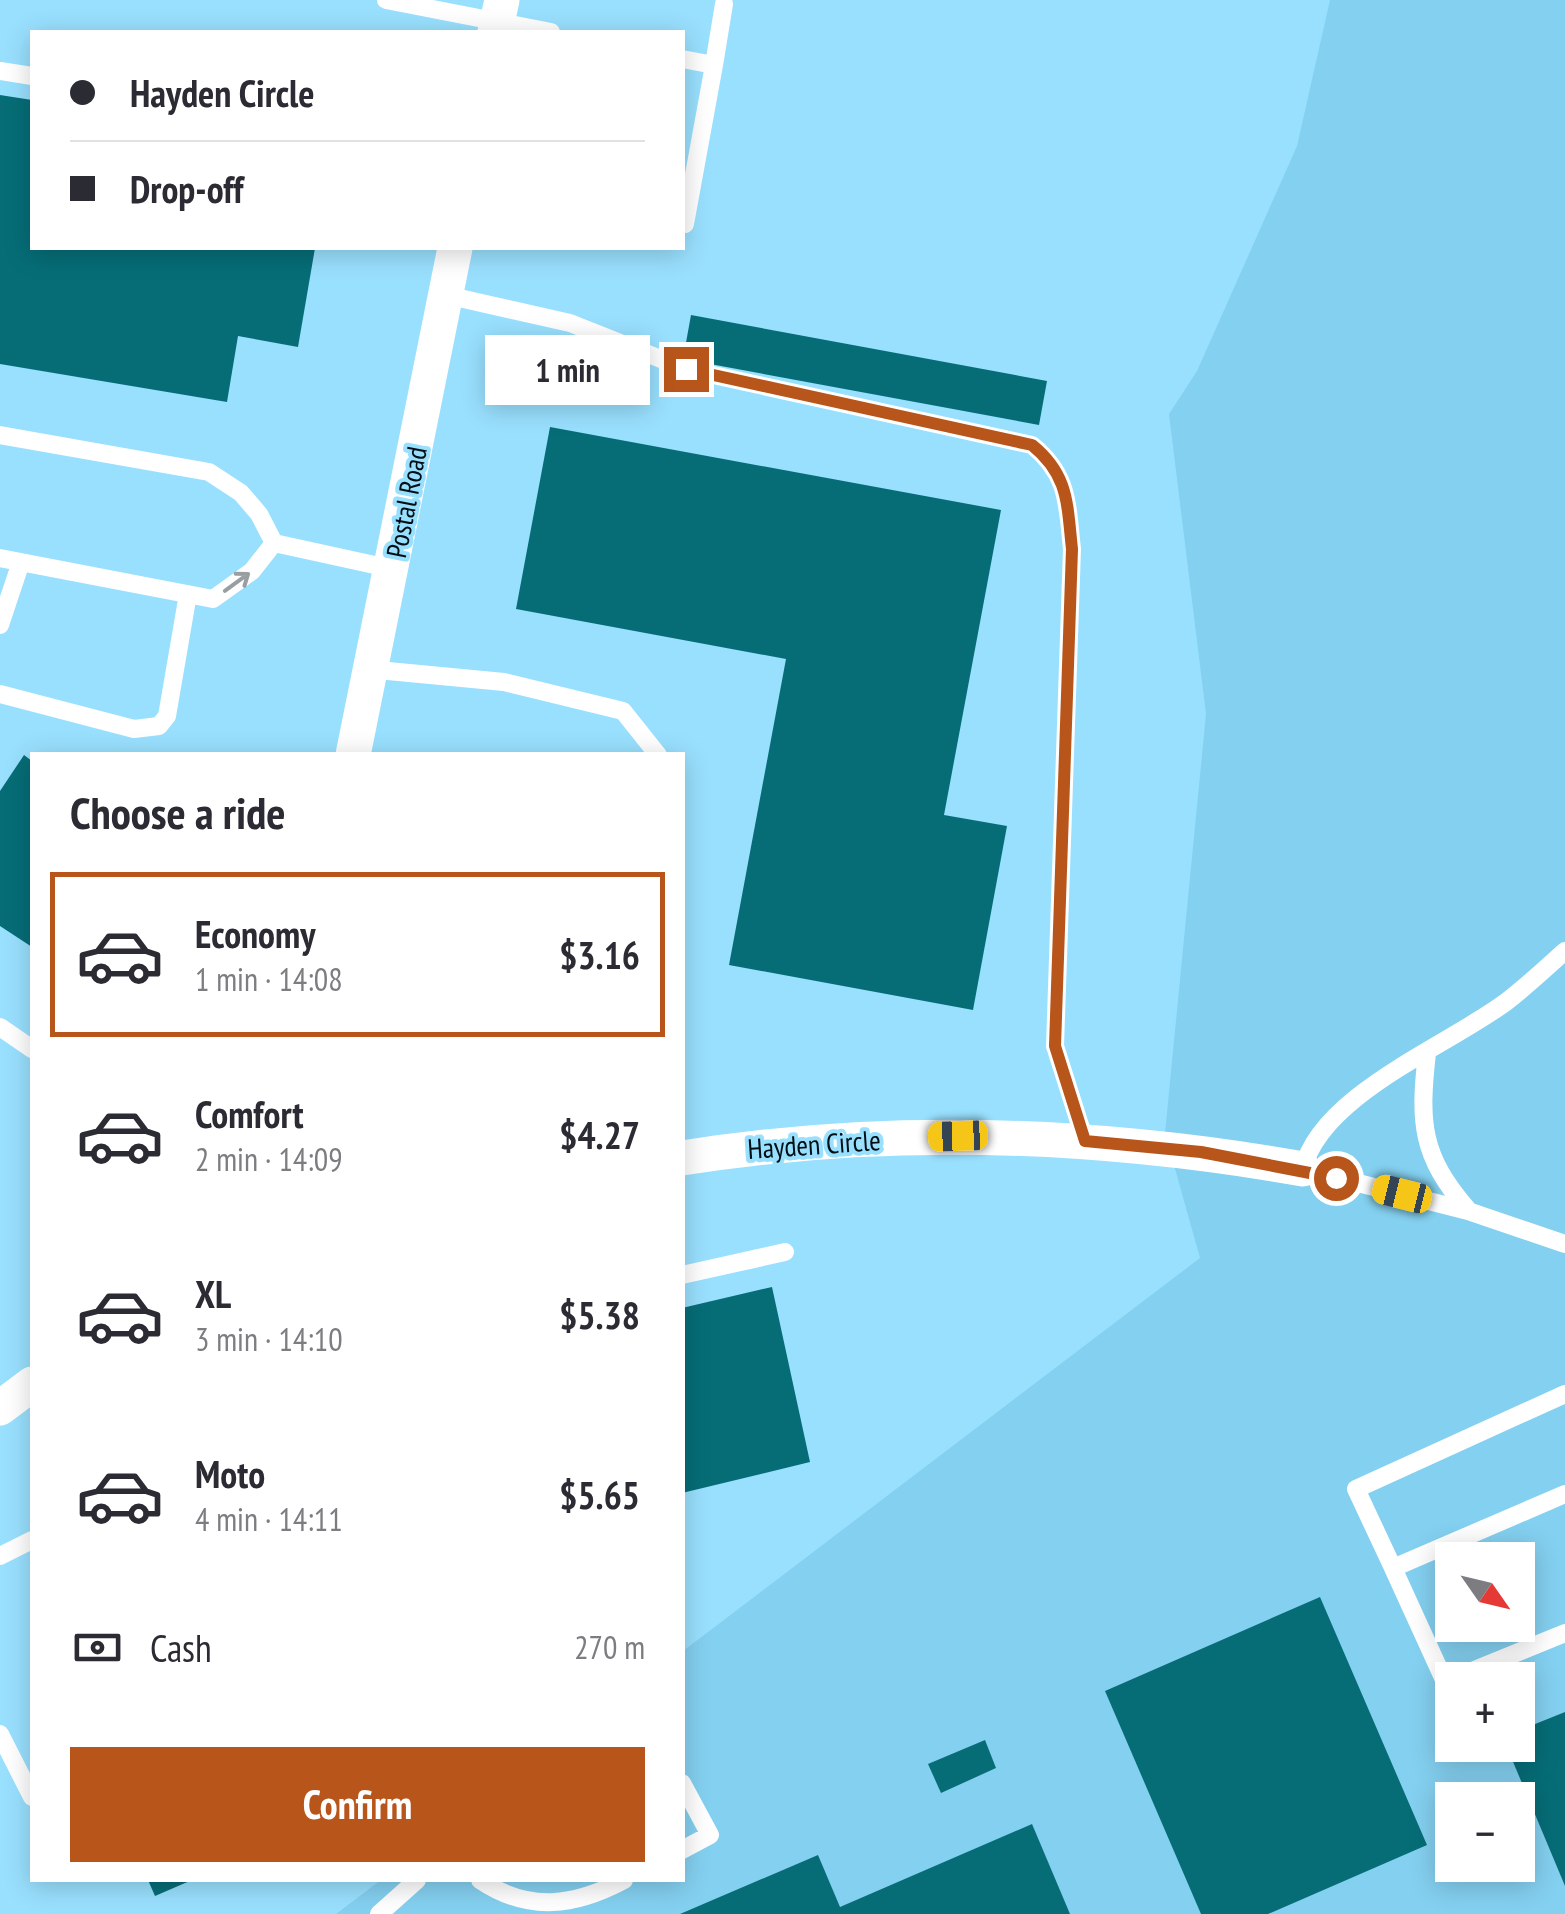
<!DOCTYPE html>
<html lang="en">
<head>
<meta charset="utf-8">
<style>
  body { margin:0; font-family:"PT Sans Narrow",sans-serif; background:#f2f2f3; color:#2b2b33; height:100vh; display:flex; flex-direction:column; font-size:38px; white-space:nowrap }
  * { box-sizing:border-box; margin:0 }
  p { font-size:32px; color:#7c7c81 }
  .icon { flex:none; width:55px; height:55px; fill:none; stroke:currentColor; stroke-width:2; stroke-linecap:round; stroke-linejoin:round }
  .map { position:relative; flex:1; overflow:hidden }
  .panel { position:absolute; left:30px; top:752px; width:655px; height:1130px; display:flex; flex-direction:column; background:#fff; border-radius:0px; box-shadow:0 5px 25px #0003 }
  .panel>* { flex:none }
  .guide { position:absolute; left:30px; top:30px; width:655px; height:220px; border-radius:0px; box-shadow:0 5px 25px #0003; display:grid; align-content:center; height:220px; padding:0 40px; background:#fff }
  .needle { width:65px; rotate:124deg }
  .fabs { position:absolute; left:1435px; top:1542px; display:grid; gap:20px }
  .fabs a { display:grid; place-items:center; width:100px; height:100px; border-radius:0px; background:#fff; box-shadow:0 5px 25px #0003; font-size:50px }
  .end { position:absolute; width:45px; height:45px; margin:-22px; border:12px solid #b8551b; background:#fff; box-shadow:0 0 0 5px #fff }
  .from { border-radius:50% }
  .bubble { position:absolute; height:70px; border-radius:0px; background:#fff; box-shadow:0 5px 25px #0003; font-size:32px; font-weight:600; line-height:70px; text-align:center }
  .car { position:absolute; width:30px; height:60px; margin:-30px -15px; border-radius:12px; box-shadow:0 0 8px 2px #0007; background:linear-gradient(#f5c518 24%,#345 0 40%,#f5c518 0 76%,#345 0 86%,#f5c518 0) }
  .guide b { display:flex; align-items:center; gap:35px; height:95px; font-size:38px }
  .guide b+b { border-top:2px solid #e1e1e2 }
  .guide i { width:25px; height:25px; background:#2b2b33 }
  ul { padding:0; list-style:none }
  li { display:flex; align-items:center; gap:30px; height:165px; margin:0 20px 15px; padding:0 20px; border:5px solid transparent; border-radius:0px }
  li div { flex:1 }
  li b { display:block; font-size:38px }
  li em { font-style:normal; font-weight:600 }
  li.on { border-color:#b8551b }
  li>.icon { width:90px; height:90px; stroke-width:1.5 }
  h2 { padding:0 40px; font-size:45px; line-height:120px }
  .pay { display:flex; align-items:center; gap:25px; height:110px; padding:0 40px; font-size:38px }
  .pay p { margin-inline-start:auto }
  .action { display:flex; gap:20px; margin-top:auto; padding:20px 40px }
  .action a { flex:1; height:115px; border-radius:0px; background:#b8551b; color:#fff; font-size:40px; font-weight:600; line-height:115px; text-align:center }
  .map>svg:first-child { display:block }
</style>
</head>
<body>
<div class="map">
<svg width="1565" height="1914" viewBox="0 0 1565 1914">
  <rect width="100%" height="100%" fill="#99e0fe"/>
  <path fill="#84d0f0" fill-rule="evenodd" d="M1330 0H1565V1914H336L381 1880H682L683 1651 1200 1258 1165 1133 1206 714 1169 414 1197 371 1297 146ZM1452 1560H1518V1625H1452ZM1452 1680H1518V1745H1452ZM1452 1800H1518V1865H1452Z"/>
  <path fill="#066d77" d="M0 95 32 100V248H315L298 347 238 336 227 402 0 364Z
    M691 315 1047 381 1039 425 683 359Z
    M550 427 1001 510 944 815 1007 826 973 1010 729 965 786 659 516 609Z
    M24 755 32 761V947L0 926V791Z
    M772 1287 810 1462 682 1493V1308Z
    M1320 1597 1427 1845 1268 1914H1201L1105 1691Z
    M1565 1712V1886L1506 1745H1518V1731Z
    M985 1740 996 1768 941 1793 928 1764Z
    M1032 1824 1070 1914H680L818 1855 840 1907Z
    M148 1880H192L155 1896Z"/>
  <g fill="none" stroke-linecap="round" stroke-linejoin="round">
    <path stroke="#fff" stroke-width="18" d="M386 0 551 32
      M682 59 714 65 685 224
      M714 65 724 4
      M0 71 32 76
      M446 295 570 323 686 369 1032 445C1069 475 1067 504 1072 549L1055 1046 1085 1141
      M0 435 209 472 241 493 259 514 274 543 393 569
      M0 558 213 599 252 571 274 543
      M0 625 21 562
      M367 669 504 682 623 711 658 755
      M0 694 134 729 159 726 167 716 188 594
      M1565 951C1546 968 1527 986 1506 1002 1447 1046 1321 1095 1303 1169L1468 1211 1565 1244
      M0 1027 32 1049
      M1427 1053C1419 1123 1421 1156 1468 1210
      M682 1275 785 1252
      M1565 1394 1356 1489 1393 1568 1565 1494
      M0 1556 32 1540
      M1393 1568 1445 1682 1565 1633
      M0 1734 32 1797
      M682 1783 710 1835 682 1850
      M480 1880C529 1913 575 1906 624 1880
      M379 1914 417 1880"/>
    <path stroke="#fff" stroke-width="35" d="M495 32 502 0
      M353 755 455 248
      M682 1158C889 1125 1097 1133 1303 1169
      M0 1408 32 1384"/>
  </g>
  <defs><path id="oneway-shaft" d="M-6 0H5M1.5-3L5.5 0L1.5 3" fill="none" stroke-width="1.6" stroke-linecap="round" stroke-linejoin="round" transform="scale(2.5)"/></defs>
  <use stroke="#999fa1" href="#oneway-shaft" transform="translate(237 582) rotate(-36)"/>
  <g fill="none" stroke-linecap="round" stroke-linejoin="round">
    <path stroke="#b8551b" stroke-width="12" d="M686 369 1032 445C1069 475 1067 504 1072 549L1055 1046 1085 1141 1201 1152 1336 1178"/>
  </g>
  <g text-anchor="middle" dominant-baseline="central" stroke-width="8" stroke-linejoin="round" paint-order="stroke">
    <g font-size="28" fill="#000e15" stroke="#99e0fe">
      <text transform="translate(406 502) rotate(-79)">Postal Road</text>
      <text transform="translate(814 1144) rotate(-4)">Hayden Circle</text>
    </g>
  </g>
</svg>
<div class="fabs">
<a><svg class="needle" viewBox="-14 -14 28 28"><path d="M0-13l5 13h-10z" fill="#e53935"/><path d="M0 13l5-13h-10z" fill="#7c7c81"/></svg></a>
<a>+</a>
<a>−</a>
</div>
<i class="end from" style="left:1336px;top:1178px"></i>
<i class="end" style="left:686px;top:369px"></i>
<div class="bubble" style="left:485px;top:335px;width:165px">1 min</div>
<i class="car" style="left:958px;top:1136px;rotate:268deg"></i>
<i class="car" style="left:1402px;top:1194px;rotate:284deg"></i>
<div class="guide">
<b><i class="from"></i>Hayden Circle</b>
<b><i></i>Drop-off</b>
</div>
<section class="panel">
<h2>Choose a ride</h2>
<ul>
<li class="on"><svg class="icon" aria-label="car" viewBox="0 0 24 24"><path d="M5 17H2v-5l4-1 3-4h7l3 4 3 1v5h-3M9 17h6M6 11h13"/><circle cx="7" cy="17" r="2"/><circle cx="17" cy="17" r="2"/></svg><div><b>Economy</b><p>1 min · 14:08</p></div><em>$3.16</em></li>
<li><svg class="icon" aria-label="car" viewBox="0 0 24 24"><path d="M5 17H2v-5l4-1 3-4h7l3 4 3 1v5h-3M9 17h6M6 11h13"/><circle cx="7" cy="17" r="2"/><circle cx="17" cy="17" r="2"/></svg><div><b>Comfort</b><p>2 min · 14:09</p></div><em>$4.27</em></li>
<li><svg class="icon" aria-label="car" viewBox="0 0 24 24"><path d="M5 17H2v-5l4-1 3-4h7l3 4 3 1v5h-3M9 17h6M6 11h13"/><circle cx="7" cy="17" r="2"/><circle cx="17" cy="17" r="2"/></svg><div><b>XL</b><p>3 min · 14:10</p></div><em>$5.38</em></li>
<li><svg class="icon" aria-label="car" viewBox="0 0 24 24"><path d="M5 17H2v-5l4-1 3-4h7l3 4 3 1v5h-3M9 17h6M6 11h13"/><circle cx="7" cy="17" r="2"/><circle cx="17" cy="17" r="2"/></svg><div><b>Moto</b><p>4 min · 14:11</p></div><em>$5.65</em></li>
</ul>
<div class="pay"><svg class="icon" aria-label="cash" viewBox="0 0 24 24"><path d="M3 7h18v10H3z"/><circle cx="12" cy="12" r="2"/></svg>Cash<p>270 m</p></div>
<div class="action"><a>Confirm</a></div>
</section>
</div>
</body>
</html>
